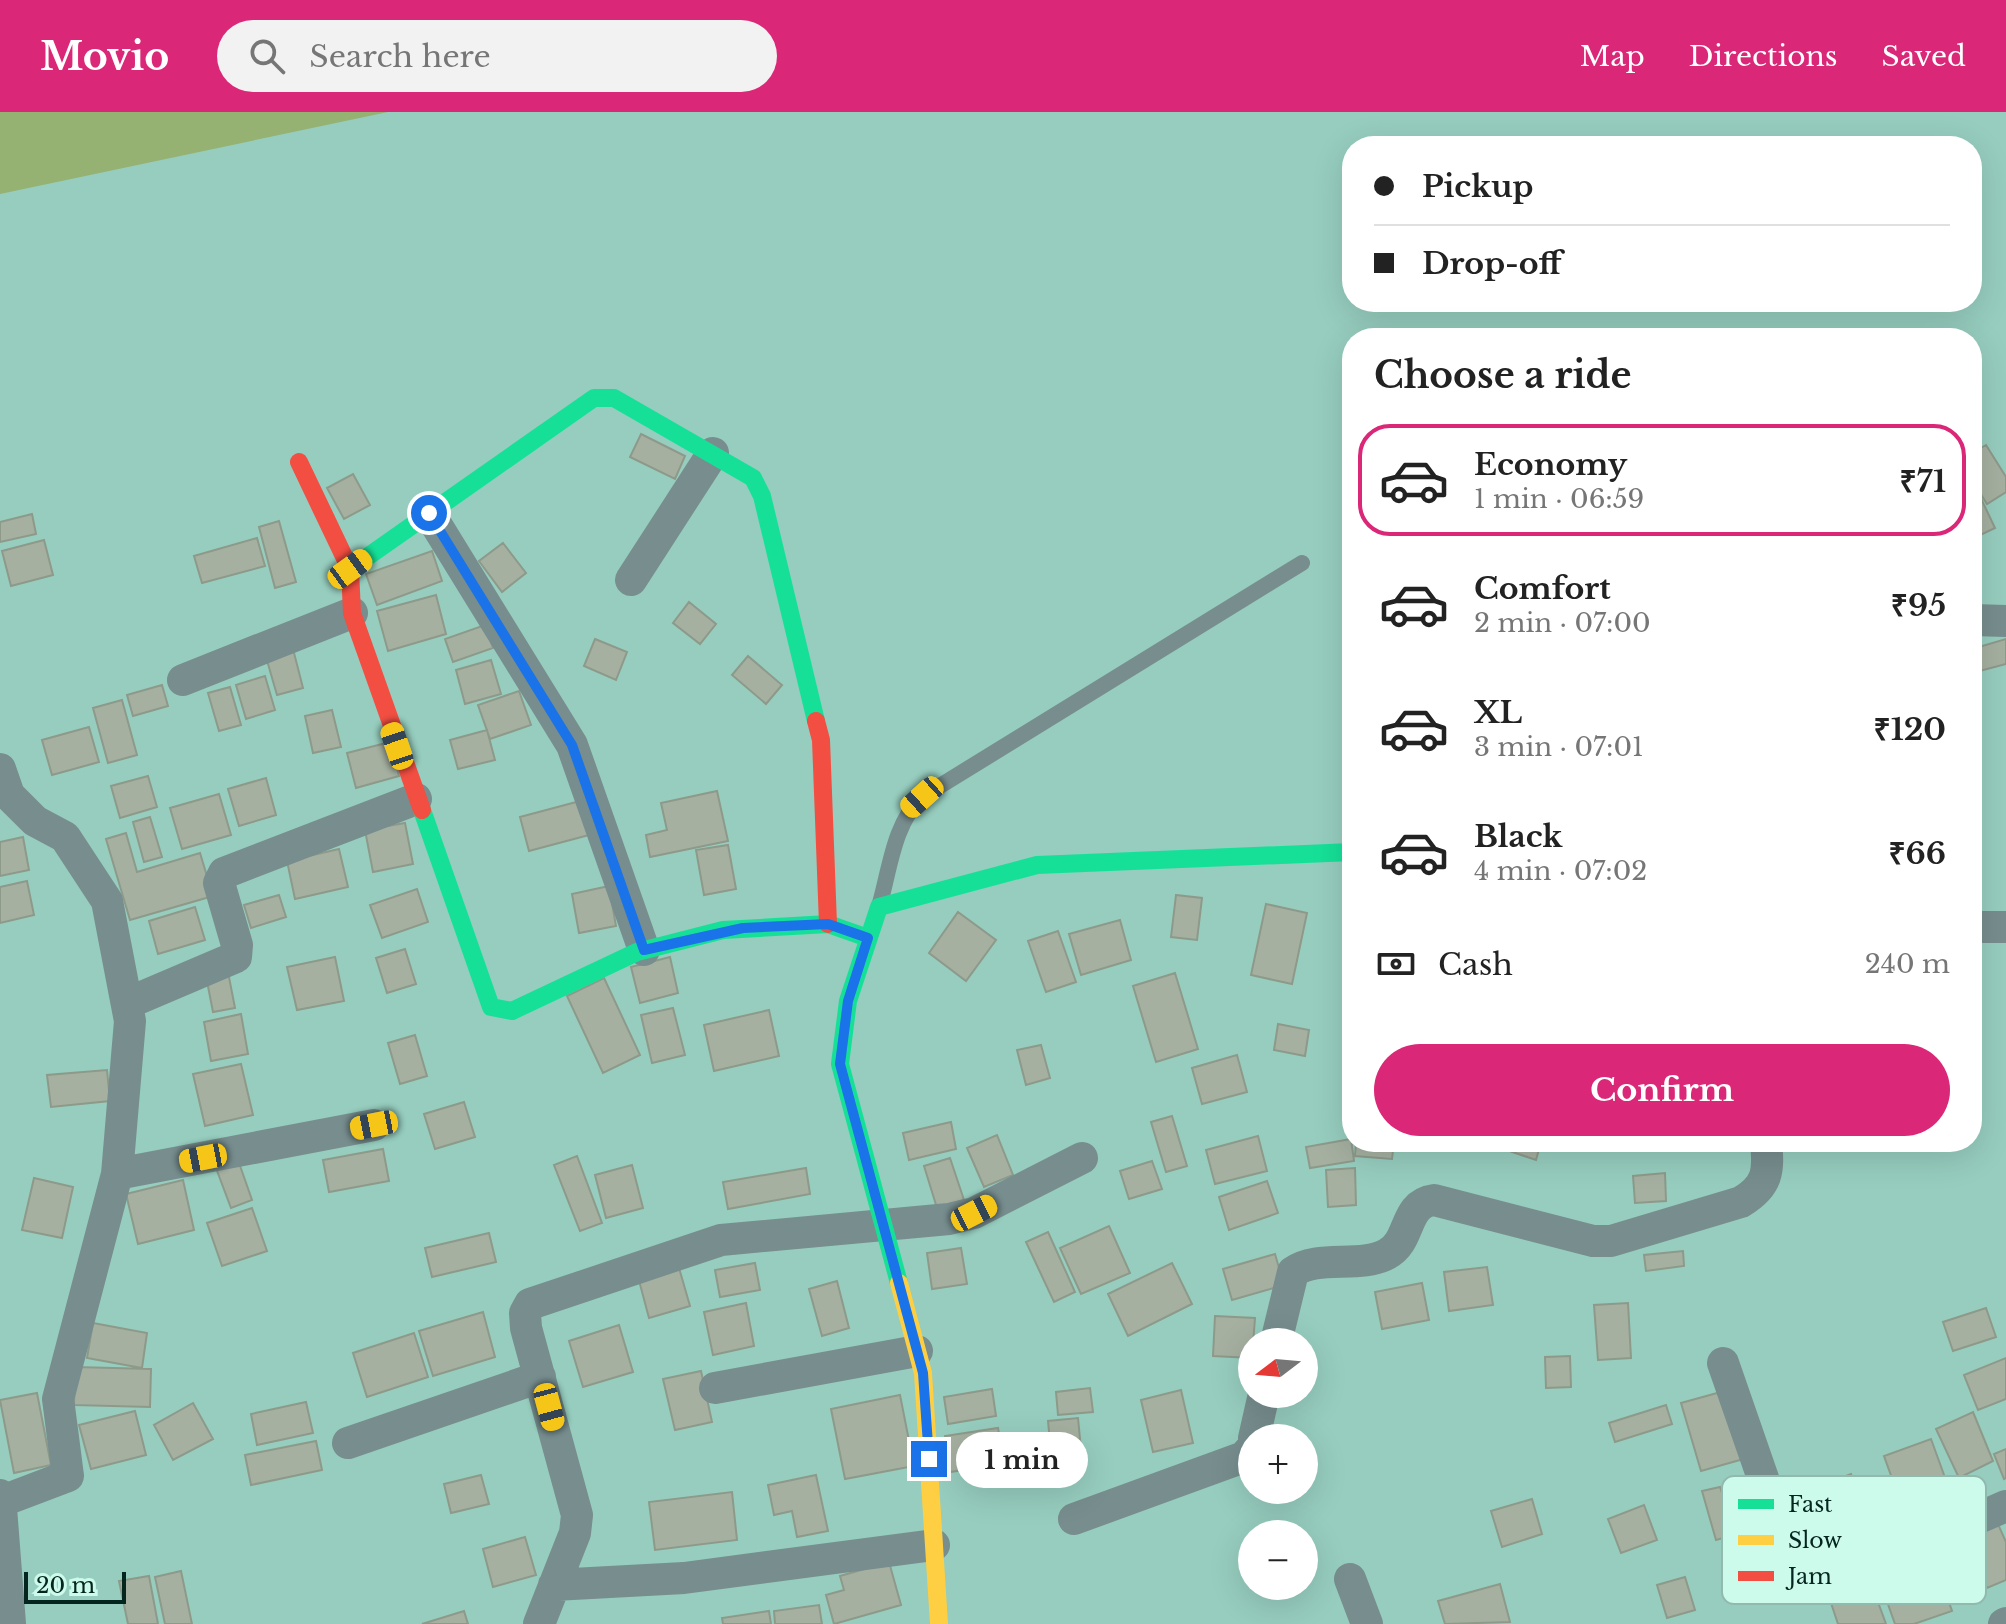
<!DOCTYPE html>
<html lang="en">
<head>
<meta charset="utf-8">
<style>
  body { margin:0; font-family:"Libre Baskerville",serif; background:#f2f2f2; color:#222; height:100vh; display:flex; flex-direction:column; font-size:30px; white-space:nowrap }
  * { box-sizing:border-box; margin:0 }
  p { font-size:26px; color:#767676 }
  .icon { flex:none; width:44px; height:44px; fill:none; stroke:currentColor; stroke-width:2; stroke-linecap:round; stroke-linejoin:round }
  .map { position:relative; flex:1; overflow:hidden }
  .drawer { position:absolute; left:1342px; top:216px; width:640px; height:824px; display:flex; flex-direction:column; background:#fff; border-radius:32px; box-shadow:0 8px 32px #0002 }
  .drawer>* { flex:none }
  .guide { position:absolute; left:1342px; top:24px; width:640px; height:176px; border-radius:32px; box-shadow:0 8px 32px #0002; display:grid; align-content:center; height:176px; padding:0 32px; background:#fff }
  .needle { width:52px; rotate:254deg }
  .tools { position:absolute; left:1238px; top:1216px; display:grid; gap:16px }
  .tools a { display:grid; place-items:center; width:80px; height:80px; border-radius:50%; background:#fff; box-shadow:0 8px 32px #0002; font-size:40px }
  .scale { position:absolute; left:24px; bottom:20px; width:102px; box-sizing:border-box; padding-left:8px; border:4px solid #05261e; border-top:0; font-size:22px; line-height:28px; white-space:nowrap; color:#05261e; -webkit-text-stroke:6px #ccfaeb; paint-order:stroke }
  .end { position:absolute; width:36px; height:36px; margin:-18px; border:10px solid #1a73e8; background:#fff; box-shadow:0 0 0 4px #fff }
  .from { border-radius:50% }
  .bubble { position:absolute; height:56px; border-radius:28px; background:#fff; box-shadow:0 8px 32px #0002; font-size:26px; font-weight:800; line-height:56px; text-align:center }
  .car { position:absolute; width:24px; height:48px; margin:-24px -12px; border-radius:10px; box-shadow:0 0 6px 2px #0007; background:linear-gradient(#f5c518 24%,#345 0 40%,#f5c518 0 76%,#345 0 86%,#f5c518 0) }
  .guide b { display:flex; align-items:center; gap:28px; height:76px; font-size:30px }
  .guide b+b { border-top:2px solid #e0e0e0 }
  .guide i { width:20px; height:20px; background:#222 }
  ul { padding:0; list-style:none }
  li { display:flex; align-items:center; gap:24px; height:112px; margin:0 16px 12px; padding:0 16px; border:4px solid transparent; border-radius:32px }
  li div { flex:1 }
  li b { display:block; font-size:30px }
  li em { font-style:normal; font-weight:800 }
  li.active { border-color:#db2777 }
  li>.icon { width:72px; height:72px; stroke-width:1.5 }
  h2 { padding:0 32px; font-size:36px; line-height:96px }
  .pay { display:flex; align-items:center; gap:20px; height:88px; padding:0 32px; font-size:30px }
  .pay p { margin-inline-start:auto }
  .primary-button { display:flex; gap:16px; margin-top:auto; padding:16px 32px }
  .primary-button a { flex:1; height:92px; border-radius:48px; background:#db2777; color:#fff; font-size:32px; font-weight:800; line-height:92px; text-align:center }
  header { display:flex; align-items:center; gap:48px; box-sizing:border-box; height:112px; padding:0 40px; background:#db2777; color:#fff }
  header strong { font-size:38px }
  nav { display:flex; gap:44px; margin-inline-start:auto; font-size:28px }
  .search { width:560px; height:72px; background:#f2f2f2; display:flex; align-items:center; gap:20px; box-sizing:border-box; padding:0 28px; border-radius:44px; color:#767676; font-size:30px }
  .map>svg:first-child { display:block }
</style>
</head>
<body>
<header>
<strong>Movio</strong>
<div class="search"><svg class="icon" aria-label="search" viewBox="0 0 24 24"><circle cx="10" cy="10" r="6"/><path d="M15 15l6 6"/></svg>Search here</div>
<nav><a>Map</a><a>Directions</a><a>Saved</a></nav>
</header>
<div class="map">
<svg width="2006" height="1512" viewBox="0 0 2006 1512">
  <rect width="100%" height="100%" fill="#96cdbe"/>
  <path fill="#95b272" d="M0 0H388L0 82Z"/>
  <path fill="#a5b0a1" stroke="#8d9a8a" stroke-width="2" d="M641 322 685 344 675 367 630 345Z
    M1986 333 2006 365V380L1987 392 1972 368V341Z
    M353 362 370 393 344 407 327 376Z
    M1976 376 1995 416 1972 427V378Z
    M32 402 36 422 0 430V410Z
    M279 409 296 470 275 476 259 415Z
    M257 426 265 454 202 471 194 444Z
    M44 428 53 463 11 474 2 439Z
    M503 431 526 461 502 480 479 449Z
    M432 439 442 469 377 493 366 462Z
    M436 483 446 522 388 539 377 499Z
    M689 490 716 512 700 532 673 511Z
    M485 513 493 536 453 550 445 527Z
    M595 527 627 540 616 568 584 554Z
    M2006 527V552L1972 561V537Z
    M293 537 303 576 277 583 266 545Z
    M748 544 782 573 766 592 732 563Z
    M491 548 501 582 465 592 456 558Z
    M265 564 275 598 246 607 236 573Z
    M162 573 168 594 133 604 127 583Z
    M230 575 241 613 219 619 208 581Z
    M519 579 531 613 490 627 478 593Z
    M122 588 137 643 108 651 93 596Z
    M332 598 341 635 313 641 305 604Z
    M89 615 99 650 52 663 42 628Z
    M487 618 495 648 458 657 450 628Z
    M390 630 399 664 356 676 347 641Z
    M148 664 157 695 120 706 111 674Z
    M266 666 276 703 239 714 228 677Z
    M717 679 728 729 650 745 646 723 667 718 661 691Z
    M219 682 231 723 182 737 170 696Z
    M580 689 589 723 529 739 520 705Z
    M150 705 162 745 144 750 133 710Z
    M405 711 413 752 373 760 365 718Z
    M126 721 137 760 200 741 213 784 130 808 106 727Z
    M23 725 29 758 0 764V730Z
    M728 733 736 777 704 783 696 738Z
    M339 737 348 775 295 787 287 749Z
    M27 769 34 803 0 811V775Z
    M609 774 616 814 579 821 572 782Z
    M417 777 428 810 382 826 370 793Z
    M279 783 286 805 251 816 244 793Z
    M1176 783 1202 786 1197 828 1171 825Z
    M1266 792 1307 801 1292 872 1251 863Z
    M195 795 205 828 158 842 149 809Z
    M958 800 996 828 966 869 929 841Z
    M1120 808 1131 848 1081 863 1069 822Z
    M1058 819 1076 870 1046 880 1028 829Z
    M405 837 416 872 387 881 376 846Z
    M335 845 344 889 297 898 287 855Z
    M670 845 678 881 640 891 631 855Z
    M228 860 235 896 213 900 206 864Z
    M1175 861 1198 937 1156 950 1133 874Z
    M604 866 640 943 603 961 567 884Z
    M673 896 685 943 652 951 641 903Z
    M769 898 779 944 714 959 704 913Z
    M241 902 248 942 211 949 204 910Z
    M1278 912 1309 918 1305 944 1274 938Z
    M415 923 427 964 400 972 388 931Z
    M1041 933 1050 966 1026 973 1017 938Z
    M1237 943 1247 980 1202 992 1192 956Z
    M241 952 253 1003 205 1014 193 962Z
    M107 958 110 989 51 995 47 963Z
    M464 990 475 1025 435 1037 424 1002Z
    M1172 1004 1187 1054 1166 1060 1151 1010Z
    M951 1010 956 1037 909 1048 903 1021Z
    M997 1023 1013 1063 984 1075 967 1036Z
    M1258 1024 1267 1059 1215 1072 1206 1038Z
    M1351 1027 1354 1049 1310 1056 1306 1035Z
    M1356 1030H1394L1392 1047 1355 1044Z
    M1496 1030H1541L1536 1048 1495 1034Z
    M383 1037 389 1069 329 1080 323 1048Z
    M577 1044 602 1111 580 1119 554 1053Z
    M950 1046 964 1088 937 1096 924 1054Z
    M238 1048 252 1088 231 1096 216 1056Z
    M1152 1049 1162 1077 1129 1087 1120 1059Z
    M632 1053 643 1096 606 1106 595 1063Z
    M806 1056 810 1082 728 1097 723 1070Z
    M1355 1056 1356 1093 1328 1095 1326 1058Z
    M1665 1061 1666 1089 1635 1091 1633 1064Z
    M34 1066 73 1075 62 1126 22 1118Z
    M183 1068 194 1118 138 1132 126 1082Z
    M1267 1069 1278 1101 1229 1118 1219 1085Z
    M252 1096 267 1139 222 1154 207 1111Z
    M1109 1114 1130 1161 1081 1182 1060 1136Z
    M1048 1120 1075 1180 1054 1190 1026 1130Z
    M489 1121 496 1150 432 1165 425 1136Z
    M961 1136 967 1172 932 1177 927 1141Z
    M1683 1139 1684 1154 1646 1159 1644 1143Z
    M1275 1142 1284 1173 1232 1188 1223 1157Z
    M677 1149 690 1194 649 1206 637 1161Z
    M755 1151 760 1178 720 1185 715 1158Z
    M1172 1151 1192 1192 1128 1224 1108 1182Z
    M1487 1155 1493 1193 1449 1199 1444 1160Z
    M837 1169 849 1216 822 1224 809 1177Z
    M1422 1171 1429 1208 1382 1217 1375 1180Z
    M746 1191 754 1234 713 1243 704 1200Z
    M1628 1191 1631 1246 1598 1248 1594 1193Z
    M1986 1196 1996 1225 1953 1239 1943 1210Z
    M483 1200 495 1245 433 1264 419 1219Z
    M1215 1204 1255 1206 1252 1246 1213 1244Z
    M93 1211 147 1221 142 1256 87 1246Z
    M619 1213 633 1260 583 1275 569 1229Z
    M414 1221 428 1265 367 1285 353 1241Z
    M1570 1244 1571 1275 1546 1276 1545 1245Z
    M2006 1246V1287L1978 1298 1964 1263Z
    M75 1255 151 1257 150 1295 74 1293Z
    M701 1259 712 1310 675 1318 663 1267Z
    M1090 1276 1093 1300 1058 1303 1056 1280Z
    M992 1277 996 1304 948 1312 944 1285Z
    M1181 1278 1193 1331 1153 1340 1141 1288Z
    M1728 1278 1747 1346 1701 1359 1681 1291Z
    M37 1281 51 1353 14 1361 0 1288Z
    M900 1283 914 1354 845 1367 831 1297Z
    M306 1290 313 1321 257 1333 251 1302Z
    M193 1291 213 1327 173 1348 154 1313Z
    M1666 1293 1672 1312 1615 1330 1609 1311Z
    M135 1299 146 1343 91 1357 79 1313Z
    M1973 1300 1993 1349 1959 1366 1936 1317Z
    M1078 1306 1082 1348 1052 1351 1048 1309Z
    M998 1316 1004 1352 950 1360 945 1324Z
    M1931 1327 1948 1374 1901 1391 1884 1344Z
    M316 1329 322 1358 251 1373 245 1343Z
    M2006 1337V1366L2004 1367 1994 1342Z
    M1851 1362 1868 1409 1817 1428 1800 1381Z
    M481 1363 489 1392 451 1401 444 1372Z
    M816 1363 828 1419 797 1425 792 1399 774 1403 768 1373Z
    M1720 1375 1723 1384 1747 1377 1758 1416 1716 1428 1702 1379Z
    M732 1380 737 1428 655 1438 649 1390Z
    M1532 1387 1542 1422 1502 1435 1491 1399Z
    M1644 1393 1657 1428 1621 1441 1608 1407Z
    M1997 1410 2006 1430V1468L1987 1476 1964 1424Z
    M525 1425 536 1463 493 1475 483 1437Z
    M1933 1444 1952 1499 1914 1512H1895L1878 1464Z
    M889 1450 901 1493 834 1512 826 1483 844 1478 840 1464Z
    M181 1459 192 1512H165L155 1465Z
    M149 1464 158 1512H128L119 1469Z
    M1685 1465 1695 1498 1667 1506 1657 1473Z
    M1871 1471 1886 1512H1838L1829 1485Z
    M1500 1472 1510 1510 1445 1512 1438 1489Z
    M819 1493 822 1512H775L774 1499Z
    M464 1499 468 1512H422Z
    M769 1499 771 1512H723L722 1506Z"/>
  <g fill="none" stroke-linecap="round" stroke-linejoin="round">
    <path stroke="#778d8e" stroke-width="16" d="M880 791C890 756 894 711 922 685L1302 451"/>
    <path stroke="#778d8e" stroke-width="32" d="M429 401 572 633 644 838
      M631 468 713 341
      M1972 508 2006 509
      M183 568 352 501
      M0 657 9 683 35 709 65 725 107 789 130 909 117 1062 58 1287 68 1364 2 1389
      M1972 815H2006
      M128 891 236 845 237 833 219 771 224 761 416 687
      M117 1062 374 1013
      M1276 1230 1293 1160C1318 1142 1360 1157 1387 1142 1412 1129 1403 1092 1434 1088L1593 1129H1611L1741 1090C1768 1074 1769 1059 1766 1030
      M1723 1251 1798 1467 1807 1474 1827 1472 2006 1394
      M715 1276 917 1239
      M1254 1326 1264 1282
      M348 1331 540 1265
      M0 1383 10 1512
      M1074 1407 1244 1345 1252 1336
      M1350 1467 1367 1512
      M554 1473 684 1466 934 1433
      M539 1512 575 1421 577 1403 526 1216 525 1201 530 1192 721 1128 949 1107 974 1101 1082 1046
      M2004 1512 2006 1511"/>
    <path stroke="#16e098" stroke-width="18" d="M350 457 594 286H614L753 366 762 384 816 609
      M422 698 491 895 512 899 637 840 723 818 828 812 868 826
      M899 1171 840 952 848 889 879 795 1037 753 1352 740"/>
    <path stroke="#ffcf43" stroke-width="18" d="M899 1171 923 1261 939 1512"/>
    <path stroke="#f24e42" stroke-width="18" d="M299 350 350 457 352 501 422 698
      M816 609 821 628 828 812"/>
  </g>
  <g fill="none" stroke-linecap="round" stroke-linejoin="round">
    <path stroke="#1a73e8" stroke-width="10" d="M429 401 572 633 644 838 743 816 828 812 868 826 848 889 840 952 923 1261 929 1347"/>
  </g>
  <rect x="1722" y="1364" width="264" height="128" rx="12" fill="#ccfaeb" stroke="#90baae" stroke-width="2"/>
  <rect x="1738" y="1387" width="36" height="10" fill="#16e098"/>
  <rect x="1738" y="1423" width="36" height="10" fill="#ffcf43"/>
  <rect x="1738" y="1459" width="36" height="10" fill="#f24e42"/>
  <g font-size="22" fill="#05261e">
    <text x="1788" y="1400">Fast</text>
    <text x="1788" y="1436">Slow</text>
    <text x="1788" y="1472">Jam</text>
  </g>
</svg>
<div class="tools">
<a><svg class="needle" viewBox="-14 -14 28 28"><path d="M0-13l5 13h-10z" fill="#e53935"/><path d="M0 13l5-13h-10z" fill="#767676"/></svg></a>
<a>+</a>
<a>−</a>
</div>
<div class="scale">20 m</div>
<i class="end from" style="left:429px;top:401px"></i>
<i class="end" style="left:929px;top:1347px"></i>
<div class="bubble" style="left:956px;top:1320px;width:132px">1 min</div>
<i class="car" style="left:350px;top:457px;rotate:54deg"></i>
<i class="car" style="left:397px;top:634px;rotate:341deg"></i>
<i class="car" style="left:922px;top:685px;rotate:228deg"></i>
<i class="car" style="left:374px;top:1013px;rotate:259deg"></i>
<i class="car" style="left:203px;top:1046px;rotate:259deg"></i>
<i class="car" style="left:974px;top:1101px;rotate:63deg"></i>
<i class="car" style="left:549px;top:1295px;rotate:165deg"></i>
<div class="guide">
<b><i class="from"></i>Pickup</b>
<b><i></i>Drop-off</b>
</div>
<section class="drawer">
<h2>Choose a ride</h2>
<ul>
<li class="active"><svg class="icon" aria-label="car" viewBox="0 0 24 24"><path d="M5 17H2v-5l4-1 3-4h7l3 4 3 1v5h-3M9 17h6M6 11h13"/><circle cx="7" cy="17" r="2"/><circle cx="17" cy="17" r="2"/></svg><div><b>Economy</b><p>1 min · 06:59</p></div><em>₹71</em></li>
<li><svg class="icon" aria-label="car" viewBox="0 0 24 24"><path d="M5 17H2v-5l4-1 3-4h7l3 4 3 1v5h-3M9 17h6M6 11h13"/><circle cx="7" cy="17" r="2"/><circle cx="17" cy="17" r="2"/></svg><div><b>Comfort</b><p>2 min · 07:00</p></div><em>₹95</em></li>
<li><svg class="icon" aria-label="car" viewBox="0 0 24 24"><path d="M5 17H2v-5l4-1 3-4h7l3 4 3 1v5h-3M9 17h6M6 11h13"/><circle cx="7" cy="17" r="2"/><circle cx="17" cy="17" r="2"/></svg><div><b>XL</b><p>3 min · 07:01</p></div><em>₹120</em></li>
<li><svg class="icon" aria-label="car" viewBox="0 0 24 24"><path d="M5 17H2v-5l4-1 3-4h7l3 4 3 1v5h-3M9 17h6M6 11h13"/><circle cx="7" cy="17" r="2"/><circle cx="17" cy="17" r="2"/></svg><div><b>Black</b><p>4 min · 07:02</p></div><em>₹66</em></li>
</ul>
<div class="pay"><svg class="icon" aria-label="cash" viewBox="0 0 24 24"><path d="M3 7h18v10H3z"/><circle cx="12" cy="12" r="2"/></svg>Cash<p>240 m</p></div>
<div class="primary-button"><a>Confirm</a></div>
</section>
</div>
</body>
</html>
